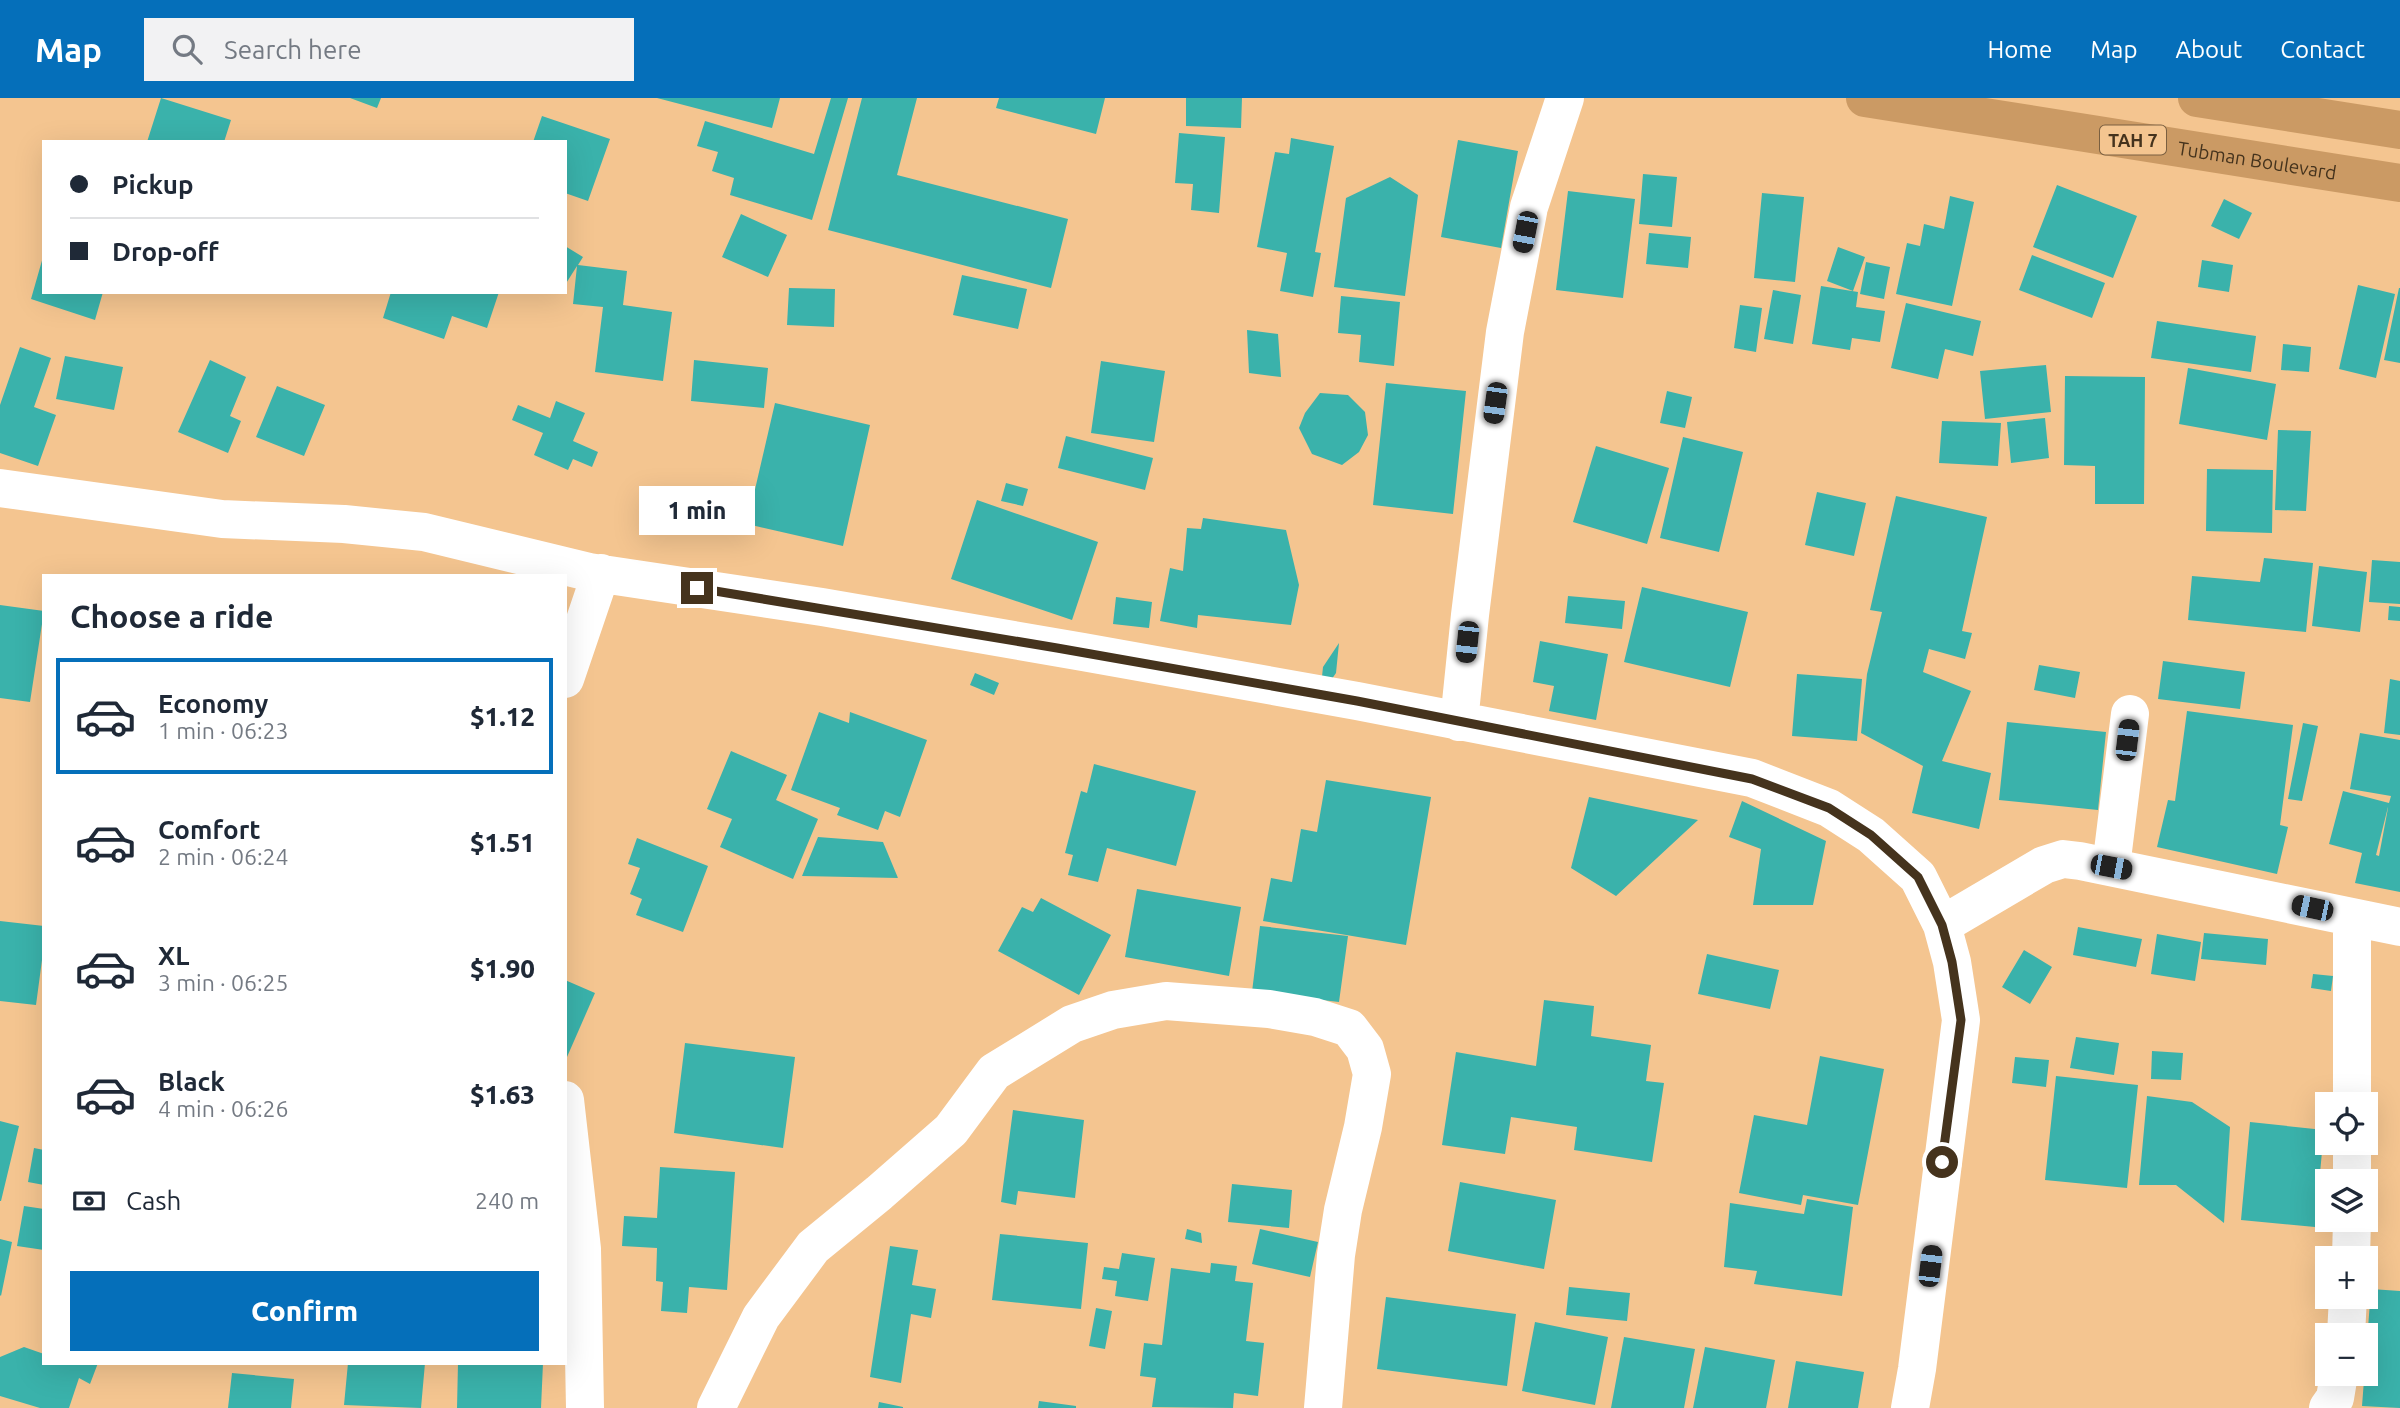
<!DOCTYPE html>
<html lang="en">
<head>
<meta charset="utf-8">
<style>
  body { margin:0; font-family:Ubuntu,sans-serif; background:#f2f2f3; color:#1f2937; height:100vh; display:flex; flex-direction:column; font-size:26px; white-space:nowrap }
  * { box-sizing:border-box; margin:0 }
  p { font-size:23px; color:#747a83 }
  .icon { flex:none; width:38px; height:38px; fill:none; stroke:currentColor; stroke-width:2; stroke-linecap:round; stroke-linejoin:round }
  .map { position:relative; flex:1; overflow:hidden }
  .details { position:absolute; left:42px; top:476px; width:525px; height:791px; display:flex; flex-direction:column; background:#fff; border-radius:0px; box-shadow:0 7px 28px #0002 }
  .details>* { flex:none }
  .top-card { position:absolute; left:42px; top:42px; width:525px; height:154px; border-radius:0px; box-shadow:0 7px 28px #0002; display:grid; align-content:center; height:154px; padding:0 28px; background:#fff }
  .tools { position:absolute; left:2315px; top:994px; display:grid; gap:14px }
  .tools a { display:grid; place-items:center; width:63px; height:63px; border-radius:0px; background:#fff; box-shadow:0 7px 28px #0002; font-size:35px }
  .end { position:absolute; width:32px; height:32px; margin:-16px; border:9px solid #45331d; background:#fff; box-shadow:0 0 0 4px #fff }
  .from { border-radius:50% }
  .bubble { position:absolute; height:49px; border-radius:0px; background:#fff; box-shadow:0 7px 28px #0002; font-size:23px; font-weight:800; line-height:49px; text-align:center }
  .car { position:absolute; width:21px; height:42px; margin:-21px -10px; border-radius:9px; box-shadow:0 0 5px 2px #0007; background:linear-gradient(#222 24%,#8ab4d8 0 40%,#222 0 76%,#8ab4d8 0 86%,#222 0) }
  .top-card b { display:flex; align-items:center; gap:24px; height:66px; font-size:26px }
  .top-card b+b { border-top:2px solid #e0e1e3 }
  .top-card i { width:18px; height:18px; background:#1f2937 }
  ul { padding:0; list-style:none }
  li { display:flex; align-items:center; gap:21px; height:116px; margin:0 14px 10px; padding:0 14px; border:4px solid transparent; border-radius:0px }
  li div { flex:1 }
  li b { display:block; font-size:26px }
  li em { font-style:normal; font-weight:800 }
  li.selected { border-color:#056fba }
  li>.icon { width:63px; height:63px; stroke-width:1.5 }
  h2 { padding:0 28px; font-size:32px; line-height:84px }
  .pay { display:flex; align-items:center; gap:18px; height:77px; padding:0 28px; font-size:26px }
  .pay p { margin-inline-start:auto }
  .action { display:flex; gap:14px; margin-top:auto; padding:14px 28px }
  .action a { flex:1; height:80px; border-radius:0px; background:#056fba; color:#fff; font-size:28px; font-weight:800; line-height:80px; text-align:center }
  header { display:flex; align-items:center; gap:42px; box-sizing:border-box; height:98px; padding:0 35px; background:#056fba; color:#fff }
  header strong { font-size:33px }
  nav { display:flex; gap:38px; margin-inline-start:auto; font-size:24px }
  .search { width:490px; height:63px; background:#f2f2f3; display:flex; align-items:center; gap:18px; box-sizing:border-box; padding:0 24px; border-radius:0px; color:#747a83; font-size:26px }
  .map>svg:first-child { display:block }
</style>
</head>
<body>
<header>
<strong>Map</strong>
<div class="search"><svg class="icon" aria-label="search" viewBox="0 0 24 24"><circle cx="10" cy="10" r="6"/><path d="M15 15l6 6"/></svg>Search here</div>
<nav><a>Home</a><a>Map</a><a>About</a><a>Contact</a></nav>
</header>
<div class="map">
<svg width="2400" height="1310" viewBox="0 0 2400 1310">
  <rect width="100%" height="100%" fill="#f4c590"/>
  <path fill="#3ab2ab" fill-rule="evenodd" d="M161 0 231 22 224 44H147Z
    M350 0H381L377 10Z
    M657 0H780L772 30Z
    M831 0H848L812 122 730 97 734 80 712 73 718 54 697 48 705 23 814 56Z
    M862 0H917L897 77 1068 121 1051 190 828 132Z
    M999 0H1105L1096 36 996 10Z
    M1186 0H1242L1241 30 1186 28Z
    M542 18 610 41 588 103 565 95V44H533Z
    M1179 35 1225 39 1219 115 1191 112 1193 86 1175 85Z
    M1291 40 1334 48 1315 154 1321 155 1313 199 1280 193 1287 155 1257 149 1275 54 1289 56Z
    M1458 42 1518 53 1501 150 1441 139Z
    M1643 76 1677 79 1672 129 1639 126Z
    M1390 79 1418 97 1405 198 1334 189 1346 100Z
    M2057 87 2137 118 2113 180 2033 149Z
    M1568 93 1635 101 1623 200 1556 192Z
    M1762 95 1804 99 1795 184 1754 180Z
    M1950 98 1974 104 1952 208 1896 196 1907 145 1920 148 1924 126 1944 131Z
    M2224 101 2252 115 2239 141 2211 128Z
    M741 116 787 137 768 179 722 159Z
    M1649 135 1691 139 1688 170 1646 166Z
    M565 148 583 159 578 167 627 173 623 207 672 214 663 283 595 274 603 209 573 206 577 168 565 187Z
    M1838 149 1865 159 1853 193 1827 183Z
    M2032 157 2105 185 2092 220 2019 192Z
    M43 159 44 194H103L95 222 31 201Z
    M2202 162 2233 167 2229 194 2198 189Z
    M1866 164 1890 169 1884 201 1860 196Z
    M962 177 1027 191 1018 231 953 217Z
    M2358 187 2395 196 2376 280 2339 271Z
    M1821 188 1858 194 1856 209 1885 213 1880 244 1852 240 1850 252 1812 246Z
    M789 190 835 191 834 229 787 227Z
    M2399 190H2400V265L2384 262Z
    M1773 192 1801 197 1793 246 1764 241Z
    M391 194H499L487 230 452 218 444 241 383 220Z
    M1341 198 1400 204 1394 268 1359 264 1361 237 1338 235Z
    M1906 205 1981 223 1973 258 1945 251 1938 281 1891 270Z
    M1740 207 1762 210 1756 254 1734 250Z
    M2157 223 2256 238 2251 274 2151 260Z
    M1247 232 1278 236 1281 279 1249 275Z
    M2283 246 2311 249 2309 274 2281 272Z
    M20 249 51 260 34 309 56 317 38 368 0 355V307Z
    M65 258 123 269 114 312 56 301Z
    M210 262 246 279 230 318 241 323 228 355 178 334Z
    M694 262 768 270 764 310 691 303Z
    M1101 263 1165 273 1154 344 1091 335Z
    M2046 267 2051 314 1985 321 1980 273Z
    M2188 270 2276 286 2267 342 2179 326Z
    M2065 278 2145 279 2144 406H2095V368L2064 367Z
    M1386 285 1466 293 1453 416 1373 407Z
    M277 288 325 307 304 358 256 339Z
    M1667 293 1692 299 1685 330 1660 325Z
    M1320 295 1348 297 1365 314 1368 337 1359 354 1342 367 1312 356 1299 330 1305 315Z
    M556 303 585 315 573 343 598 354 592 369 573 361 568 372 534 357 543 335 512 322 518 307 550 320Z
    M775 305 870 327 843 448 747 426Z
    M2045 320 2049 360 2011 365 2007 324Z
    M1942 323 2001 325 1998 368 1939 365Z
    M2278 332 2311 333 2306 413 2275 412Z
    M1066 338 1153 360 1145 392 1058 370Z
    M1683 339 1743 354 1719 454 1660 440Z
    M1596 348 1669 370 1647 446 1573 424Z
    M2207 371 2273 372 2272 435 2206 433Z
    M1006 385 1028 391 1023 408 1001 403Z
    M1817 394 1866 405 1854 458 1805 447Z
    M1896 398 1987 419 1962 533 1972 535 1965 561 1929 551 1923 574 1971 593 1942 663 1991 675 1979 731 1912 715 1923 668 1861 635 1867 576 1882 514 1870 512Z
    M977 402 1098 444 1072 522 951 481Z
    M1203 420 1286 432 1299 487 1291 527 1198 517 1197 530 1160 523 1170 470 1183 473 1187 430 1201 431Z
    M2264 460 2313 465 2306 534 2188 522 2192 478 2260 484Z
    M2372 462 2400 464V506L2369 504Z
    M2319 468 2367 474 2360 534 2312 528Z
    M1642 489 1748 514 1730 589 1624 564Z
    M1568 498 1625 503 1622 531 1565 525Z
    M1116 499 1152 504 1149 530 1113 526Z
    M0 507 44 513 30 604 0 600Z
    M2389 508 2400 509V523L2388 522Z
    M1540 543 1608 556 1596 622 1549 613 1554 588 1533 584Z
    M1339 545 1336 575 1320 598 1323 569Z
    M2163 563 2245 574 2240 611 2158 601Z
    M2039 567 2080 574 2075 600 2034 592Z
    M975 575 999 585 994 597 970 587Z
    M1797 576 1862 581 1857 643 1792 638Z
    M2390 581 2400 583V637L2384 635Z
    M2187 613 2293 627 2280 727 2288 729 2277 776 2157 749 2168 702 2175 703Z
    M819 614 849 625 850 614 927 642 900 719 885 713 878 732 837 717 840 710 791 692Z
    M2007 624 2106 634 2098 712 1999 702Z
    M2303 625 2318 628 2302 703 2288 701Z
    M2360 635 2400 642V794L2355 785 2362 755 2329 746 2343 693 2389 705 2391 698 2350 691ZM2388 709V710L2379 758 2376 757Z
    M731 653 787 677 776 702 818 721 793 781 720 749 732 721 707 711Z
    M1094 666 1196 693 1176 768 1107 750 1098 784 1068 777 1073 757 1065 755 1081 693 1087 695Z
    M1326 682 1431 699 1406 847 1263 823 1271 780 1292 784 1301 731 1317 734Z
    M1589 699 1698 722 1616 798 1571 770Z
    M1742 703 1826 743 1813 807H1753L1761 751 1729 739Z
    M818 739 883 744 898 780 802 778Z
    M637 740 708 768 683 834 636 817 642 801 630 796 640 770 628 766Z
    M1137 791 1241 809 1229 878 1125 859Z
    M1041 800 1111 837 1079 897 998 853 1022 809 1033 814Z
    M0 823 44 828V847L36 907 0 903Z
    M1260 828 1348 838 1339 904 1252 894Z
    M2078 829 2142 841 2136 869 2073 857Z
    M2204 835 2268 841 2266 867 2201 861Z
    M2157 836 2201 844 2195 883 2151 876Z
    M2024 852 2052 869 2030 906 2002 889Z
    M1707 856 1779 872 1770 911 1698 896Z
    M2313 876 2333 878 2331 893 2311 890Z
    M565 882 595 895 567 959 565 958Z
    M1544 902 1594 908 1591 938 1651 947 1646 983 1664 985 1652 1064 1574 1052 1577 1029 1511 1019 1505 1056 1442 1047 1456 954 1536 968Z
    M2076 939 2119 945 2114 977 2070 970Z
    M685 945 795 959 783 1050 674 1035Z
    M2152 953 2183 955 2181 982 2151 981Z
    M1820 958 1884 971 1858 1107 1803 1097 1801 1107 1739 1095 1754 1017 1807 1027Z
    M2015 959 2049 962 2046 989 2012 985Z
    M2056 978 2138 987 2127 1090 2045 1082Z
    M2147 998 2192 1004 2230 1029 2224 1125 2176 1087H2139Z
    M1013 1012 1084 1022 1075 1100 1018 1093 1016 1107 1001 1104Z
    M0 1023 19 1028 1 1103H0Z
    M2250 1024 2324 1032 2315 1129 2241 1122Z
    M34 1050 44 1052V1087L28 1084Z
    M660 1069 735 1074 727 1192 689 1189 687 1215 661 1213 663 1184 656 1183 657 1150 622 1148 624 1118 657 1120Z
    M1460 1084 1556 1102 1544 1171 1448 1153Z
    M1232 1086 1292 1092 1289 1130 1228 1124Z
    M1807 1101 1853 1109 1842 1198 1754 1186 1757 1173 1724 1169 1730 1105 1804 1116Z
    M24 1108 44 1111V1152L17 1148Z
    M1187 1131 1201 1135 1202 1145 1185 1141Z
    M1260 1131 1318 1144 1310 1179 1252 1166Z
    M1000 1136 1088 1145 1081 1211 992 1202Z
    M0 1141 12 1144 1 1198 0 1197Z
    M890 1148 918 1152 912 1187 936 1191 931 1220 911 1216 901 1285 870 1279Z
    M1122 1155 1155 1160 1148 1203 1115 1198 1117 1183 1102 1181 1104 1169 1119 1171Z
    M1211 1165 1237 1168 1235 1183 1253 1185 1246 1243 1264 1245 1258 1298 1234 1295 1233 1310 1152 1309 1156 1280 1140 1278 1144 1245 1162 1247 1171 1170 1210 1175Z
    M1569 1189 1630 1195 1627 1223 1566 1217Z
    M2371 1191 2400 1193V1310L2362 1308Z
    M1386 1199 1516 1216 1507 1288 1377 1271Z
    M1096 1210 1112 1213 1105 1251 1089 1248Z
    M1535 1224 1608 1239 1595 1307 1522 1293Z
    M1624 1239 1695 1251 1684 1310H1611Z
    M24 1249 44 1256V1265H98L90 1286 79 1280 69 1310H40L0 1298V1259Z
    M1705 1249 1775 1262 1766 1310H1693Z
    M1796 1263 1864 1274 1858 1310H1788Z
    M348 1265H425L421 1310 344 1307Z
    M458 1265H543L541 1310H457Z
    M232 1275 294 1281 291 1310H228Z
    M1039 1303 1076 1308V1310H1038Z
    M879 1304 903 1309V1310H878Z"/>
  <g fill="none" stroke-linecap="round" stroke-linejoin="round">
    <path stroke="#fff" stroke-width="38" d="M0 390 222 421 344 426 424 434 589 474 822 509 1083 554 1357 603 1752 680 1829 710 1871 737 1918 779 1942 827 1952 864 1961 922 1917 1271 1910 1310
      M565 581 601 475
      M1459 624 1470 517 1505 234 1529 109 1565 0
      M2111 769 2130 616
      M1942 827 2044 767 2063 761 2080 763 2400 829
      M565 1002 582 1151 585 1310
      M2352 1006V821
      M2352 1083V1045
      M2351 1160 2352 1122
      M2346 1237 2348 1199
      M716 1310 761 1219 813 1149 879 1095 951 1032 994 974 1072 926 1113 912 1166 903 1269 911 1315 919 1349 930 1365 951 1372 976 1363 1029 1343 1112 1336 1157 1323 1310
      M2328 1310 2335 1300 2339 1276"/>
    <g stroke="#cb9a64" stroke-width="38">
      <path id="s1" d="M1865 0 2400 85"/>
      <path d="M2197 0 2400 32"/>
    </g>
  </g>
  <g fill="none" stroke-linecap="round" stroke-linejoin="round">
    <path stroke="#45331d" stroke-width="9" d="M697 490 1057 550 1357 603 1752 681 1829 710 1871 737 1918 779 1942 827 1952 864 1961 922 1942 1064"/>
  </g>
  <g text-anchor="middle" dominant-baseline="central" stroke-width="6" stroke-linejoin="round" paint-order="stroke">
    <rect fill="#f4c590" stroke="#7a5f40" stroke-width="2" x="2100" y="27.5" width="66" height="29" rx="5"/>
    <g font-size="18" font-weight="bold" fill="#45331d">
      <text x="2133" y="42">TAH 7</text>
    </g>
    <g font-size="19" fill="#45331d" stroke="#f4c590">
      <text stroke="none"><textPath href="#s1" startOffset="397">Tubman Boulevard</textPath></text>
    </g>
  </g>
</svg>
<div class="tools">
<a><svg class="icon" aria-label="locate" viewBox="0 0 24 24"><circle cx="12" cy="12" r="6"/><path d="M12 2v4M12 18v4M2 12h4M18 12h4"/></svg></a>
<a><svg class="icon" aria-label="layers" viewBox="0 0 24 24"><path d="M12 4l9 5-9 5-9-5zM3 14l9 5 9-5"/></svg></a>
<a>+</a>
<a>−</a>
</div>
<i class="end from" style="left:1942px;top:1064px"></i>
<i class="end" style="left:697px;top:490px"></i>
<div class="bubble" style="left:639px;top:388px;width:116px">1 min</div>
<i class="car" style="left:1525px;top:134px;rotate:191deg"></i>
<i class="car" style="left:1495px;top:305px;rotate:188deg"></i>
<i class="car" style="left:1467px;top:544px;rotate:186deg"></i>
<i class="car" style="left:2127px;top:642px;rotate:7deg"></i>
<i class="car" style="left:2111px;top:769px;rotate:101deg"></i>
<i class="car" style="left:2312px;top:810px;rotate:282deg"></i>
<i class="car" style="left:1930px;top:1168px;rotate:7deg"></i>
<div class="top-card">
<b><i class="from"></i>Pickup</b>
<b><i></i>Drop-off</b>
</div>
<section class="details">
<h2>Choose a ride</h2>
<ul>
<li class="selected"><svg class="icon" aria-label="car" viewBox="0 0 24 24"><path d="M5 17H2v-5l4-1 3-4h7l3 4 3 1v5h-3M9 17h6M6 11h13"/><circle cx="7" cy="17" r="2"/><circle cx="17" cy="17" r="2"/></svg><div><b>Economy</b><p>1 min · 06:23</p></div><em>$1.12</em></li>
<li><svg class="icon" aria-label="car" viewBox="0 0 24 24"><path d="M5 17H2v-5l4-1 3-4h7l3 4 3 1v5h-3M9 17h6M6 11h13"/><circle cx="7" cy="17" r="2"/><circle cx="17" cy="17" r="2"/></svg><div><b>Comfort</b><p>2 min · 06:24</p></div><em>$1.51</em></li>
<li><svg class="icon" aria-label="car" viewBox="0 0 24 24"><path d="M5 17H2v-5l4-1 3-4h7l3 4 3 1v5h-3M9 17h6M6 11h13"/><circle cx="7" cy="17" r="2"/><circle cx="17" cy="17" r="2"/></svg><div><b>XL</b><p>3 min · 06:25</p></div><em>$1.90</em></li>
<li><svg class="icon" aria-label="car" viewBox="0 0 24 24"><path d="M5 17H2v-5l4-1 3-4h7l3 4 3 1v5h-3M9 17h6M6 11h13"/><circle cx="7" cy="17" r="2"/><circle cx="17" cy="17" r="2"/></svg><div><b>Black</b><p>4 min · 06:26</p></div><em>$1.63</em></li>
</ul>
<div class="pay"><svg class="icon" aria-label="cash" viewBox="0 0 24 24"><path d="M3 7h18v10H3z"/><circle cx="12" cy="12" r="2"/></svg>Cash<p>240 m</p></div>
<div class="action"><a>Confirm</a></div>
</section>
</div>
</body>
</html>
